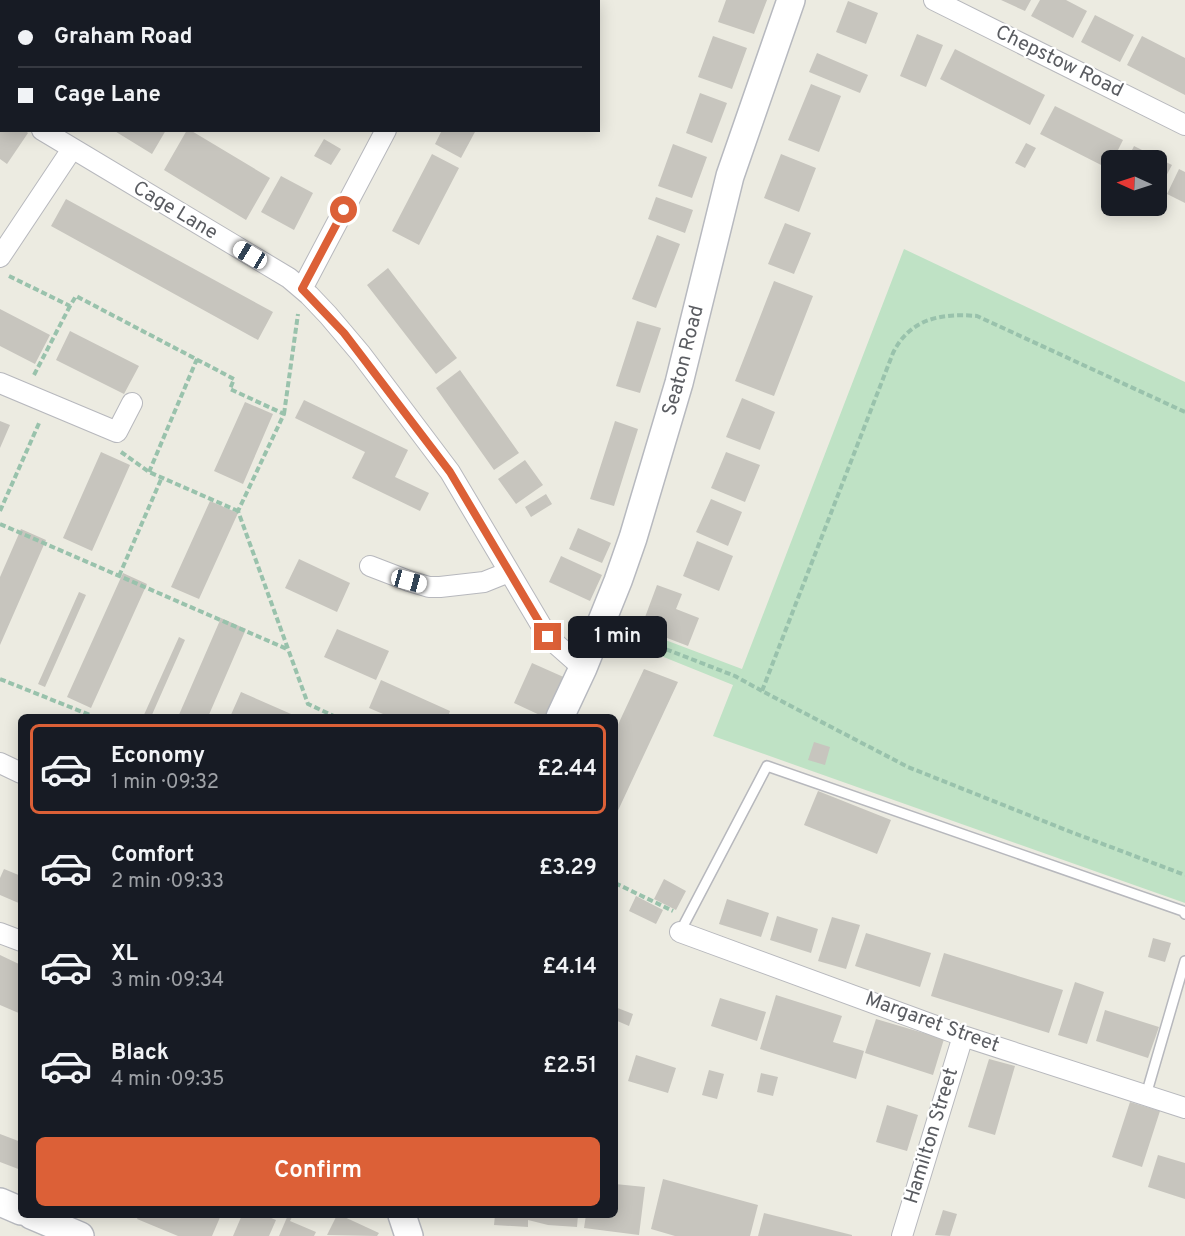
<!DOCTYPE html>
<html lang="en">
<head>
<meta charset="utf-8">
<style>
  body { margin:0; font-family:Overpass,sans-serif; background:#20242c; color:#f1f3f6; height:100vh; display:flex; flex-direction:column; font-size:22px; white-space:nowrap }
  * { box-sizing:border-box; margin:0 }
  p { font-size:20px; color:#9ea1a6 }
  .icon { flex:none; width:33px; height:33px; fill:none; stroke:currentColor; stroke-width:2; stroke-linecap:round; stroke-linejoin:round }
  .map { position:relative; flex:1; overflow:hidden }
  .details { position:absolute; left:18px; top:714px; width:600px; height:504px; display:flex; flex-direction:column; background:#171b24; border-radius:9px; box-shadow:0 3px 15px #0003 }
  .details>* { flex:none }
  .banner { position:absolute; left:0px; top:0px; width:600px; height:132px; box-shadow:0 3px 15px #0003; display:grid; align-content:center; height:132px; padding:0 18px; background:#171b24 }
  .needle { width:39px; rotate:273deg }
  .buttons { position:absolute; left:1101px; top:150px; display:grid; gap:12px }
  .buttons a { display:grid; place-items:center; width:66px; height:66px; border-radius:9px; background:#171b24; box-shadow:0 3px 15px #0003; font-size:30px }
  .end { position:absolute; width:27px; height:27px; margin:-14px; border:8px solid #dc6037; background:#fff; box-shadow:0 0 0 3px #fff }
  .from { border-radius:50% }
  .bubble { position:absolute; height:42px; border-radius:9px; background:#171b24; box-shadow:0 3px 15px #0003; font-size:20px; font-weight:600; line-height:42px; text-align:center }
  .car { position:absolute; width:18px; height:36px; margin:-18px -9px; border-radius:8px; box-shadow:0 0 4px 2px #0007; background:linear-gradient(#fff 24%,#345 0 40%,#fff 0 76%,#345 0 86%,#fff 0) }
  .banner b { display:flex; align-items:center; gap:21px; height:57px; font-size:22px }
  .banner b+b { border-top:2px solid #363941 }
  .banner i { width:15px; height:15px; background:#f1f3f6 }
  ul { padding:10px 0 0; list-style:none }
  li { display:flex; align-items:center; gap:18px; height:90px; margin:0 12px 9px; padding:0 6px; border:3px solid transparent; border-radius:9px }
  li div { flex:1 }
  li b { display:block; font-size:22px }
  li em { font-style:normal; font-weight:600 }
  li.selected { border-color:#dc6037 }
  li>.icon { width:54px; height:54px; stroke-width:1.5 }
  .button { display:flex; gap:12px; margin-top:auto; padding:12px 18px }
  .button a { flex:1; height:69px; border-radius:9px; background:#dc6037; color:#fff; font-size:24px; font-weight:600; line-height:69px; text-align:center }
  .map>svg:first-child { display:block }
</style>
</head>
<body>
<div class="map">
<svg width="1185" height="1236" viewBox="0 0 1185 1236">
  <rect width="100%" height="100%" fill="#ecebe1"/>
  <path fill="#bfe2c5" d="M904 249 1185 382V903L713 736 733 685 624 641 631 627 742 669Z"/>
  <path fill="#c7c5be" d="M726 0H767L754 34 718 22Z
    M1001 0H1031L1025 11Z
    M1040 0H1066L1087 11 1073 38 1031 16Z
    M848 1 878 13 866 44 836 32Z
    M1095 15 1134 35 1120 62 1081 42Z
    M917 34 943 45 926 87 900 76Z
    M713 36 747 48 732 89 698 77Z
    M1142 36 1185 58V95L1127 65Z
    M955 49 1045 95 1030 125 940 79Z
    M817 53 868 75 860 93 809 72Z
    M811 84 841 96 819 152 788 140Z
    M700 93 727 103 712 143 686 133Z
    M1055 106 1123 140 1113 160H1112L1109 169 1040 134Z
    M0 130H25L28 133 7 164 0 159Z
    M113 130H166L152 154Z
    M187 130H190L270 178 246 220 164 170Z
    M442 130H476L461 158 435 144Z
    M324 139 341 149 331 165 314 156Z
    M1026 143 1036 148 1025 168 1015 163Z
    M673 144 707 157 692 198 658 186Z
    M1134 146 1172 165 1156 195V160H1127Z
    M432 154 459 168 419 245 392 231Z
    M781 154 816 168 799 212 764 198Z
    M1179 169 1185 172V203L1167 194Z
    M281 176 313 193 294 230 261 212Z
    M656 197 693 210 685 233 648 219Z
    M66 199 273 312 258 340 51 226Z
    M785 223 811 233 794 274 768 264Z
    M657 235 680 244 656 308 632 299Z
    M388 268 457 358 436 374 367 285Z
    M774 281 813 296 774 396 735 381Z
    M0 309 50 335 35 364 0 346Z
    M637 321 661 328 640 393 616 386Z
    M70 331 139 366 124 394 56 360Z
    M460 370 519 453 494 470 436 388Z
    M742 398 775 412 760 450 726 437Z
    M304 400 408 450 395 477 429 493 420 511 352 478 365 452 295 418Z
    M245 402 273 414 243 484 214 471Z
    M0 421 10 425 0 448Z
    M615 421 638 429 614 506 590 499Z
    M101 452 130 465 92 551 63 538Z
    M726 452 760 465 745 502 711 488Z
    M525 460 543 485 516 504 498 479Z
    M546 494 552 504 531 517 525 507Z
    M711 499 742 512 728 546 696 532Z
    M210 501 238 513 199 599 171 587Z
    M578 528 611 543 602 563 569 549Z
    M21 529 46 540 0 645V577Z
    M697 541 733 556 719 591 683 576Z
    M561 556 602 575 590 601 549 582Z
    M299 559 350 583 337 612 285 588Z
    M123 573 147 584 91 708 67 697Z
    M657 585 682 594 676 609 699 618 688 646 641 628Z
    M79 592 86 595 45 687 38 684Z
    M221 618 246 629 208 717H178Z
    M337 629 389 651 376 680 324 657Z
    M179 637 185 640 151 717H143Z
    M532 663 568 679 550 717H544L514 703Z
    M644 669 678 682 615 817V731Z
    M381 680 450 711 448 717H390L369 708Z
    M241 692 298 717H230Z
    M814 742 830 747 825 765 808 760Z
    M818 791 891 820 877 854 804 825Z
    M4 869 21 876V904L0 895V878Z
    M664 879 686 891 676 910 654 899Z
    M636 896 663 910 656 924 629 911Z
    M727 899 769 913 761 937 719 924Z
    M777 916 818 929 811 953 770 940Z
    M832 917 860 925 846 969 818 961Z
    M866 933 931 953 920 987 855 966Z
    M1153 938 1171 943 1165 962 1148 957Z
    M944 953 1063 990 1049 1033 931 996Z
    M0 955 21 965V1014L0 1005Z
    M1075 982 1104 992 1087 1044 1058 1035Z
    M776 995 842 1016 833 1042 864 1051 856 1079 760 1049Z
    M720 998 766 1012 757 1041 711 1026Z
    M615 1007 633 1014 629 1026 615 1020Z
    M1105 1010 1159 1027 1148 1058 1096 1041Z
    M876 1019 944 1039 933 1075 865 1053Z
    M636 1055 676 1068 668 1093 628 1081Z
    M989 1059 1015 1066 995 1135 968 1127Z
    M709 1070 724 1074 717 1099 702 1095Z
    M761 1073 778 1077 773 1096 757 1092Z
    M1130 1102 1160 1111 1142 1167 1112 1157Z
    M887 1105 918 1115 907 1151 876 1142Z
    M0 1134 21 1142V1170L0 1162Z
    M1158 1155 1185 1163V1199L1148 1187Z
    M663 1179 758 1205 750 1236H675L651 1229Z
    M615 1184 645 1187 639 1235 584 1228 586 1215H615Z
    M943 1210 957 1214 950 1236 935 1235Z
    M764 1213 852 1235V1236H758Z
    M139 1215H221L212 1236H178L137 1219Z
    M242 1215H264L276 1220 269 1236H233Z
    M288 1215H293L290 1221 316 1232 314 1236H279Z
    M337 1215H340L379 1233 377 1236 327 1235Z
    M495 1215H578L577 1227 548 1225 528 1220V1227L494 1225Z"/>
  <g fill="none" stroke-linecap="round" stroke-linejoin="round">
    <g stroke="#b7b8bd" stroke-width="12">
      <path id="lane" d="M680 932 767 766 1183 911 1185 914
        M1146 1095 1185 961"/>
    </g>
    <g stroke="#b7b8bd" stroke-width="22">
      <path id="street" d="M934 0 1185 125
        M454 2V0
        M0 104 2 105
        M42 130 289 278 309 295 328 315 361 354 450 472 548 637 583 668
        M0 257 72 149
        M302 289 386 130
        M0 383 117 432 132 403
        M370 566 409 581 429 587H440L484 582 509 572
        M0 763 21 773
        M680 932 963 1036 1185 1108
        M0 933 21 941
        M902 1236 963 1036"/>
    </g>
    <g stroke="#b7b9bf" stroke-width="30">
      <g id="secondary">
        <path id="s1" d="M560 717 583 668 618 581 633 538 679 383 730 176 791 0"/>
        <path d="M0 1202 21 1211"/>
        <path d="M31 1215 80 1236"/>
        <path d="M402 1215 409 1236"/>
      </g>
    </g>
    <path stroke="#99c2ac" stroke-width="4" stroke-dasharray="6 3" stroke-linecap="butt" d="M9 276 70 306 76 296 234 379 230 389 284 414 238 511 308 704 336 717
      M34 375 70 306
      M1185 412 977 316C942 313 910 318 893 353L762 691 908 767 1071 832 1185 875
      M284 414 298 314
      M121 452 149 472 238 511
      M149 472 197 359
      M0 511 40 421
      M0 524 287 649
      M119 576 162 477
      M624 633 735 676 762 691
      M0 679 95 717
      M615 883 673 911"/>
    <use href="#lane" stroke="#fff" stroke-width="9"/>
    <use href="#street" stroke="#fff" stroke-width="20"/>
    <use href="#secondary" stroke="#fff" stroke-width="27"/>
  </g>
  <g fill="none" stroke-linecap="round" stroke-linejoin="round">
    <path stroke="#dc6037" stroke-width="8" d="M344 210 302 289 344 333 450 472 548 637"/>
  </g>
  <g text-anchor="middle" dominant-baseline="central" stroke-width="4.5" stroke-linejoin="round" paint-order="stroke">
    <g font-size="20" fill="#5a5c61" stroke="#fff">
      <text transform="translate(1059 62) rotate(26)">Chepstow Road</text>
      <text transform="translate(175 211) rotate(31)">Cage Lane</text>
      <text stroke="none"><textPath href="#s1" startOffset="378">Seaton Road</textPath></text>
      <text transform="translate(932 1023) rotate(20)">Margaret Street</text>
      <text transform="translate(932 1136) rotate(-73)">Hamilton Street</text>
    </g>
  </g>
</svg>
<div class="buttons">
<a><svg class="needle" viewBox="-14 -14 28 28"><path d="M0-13l5 13h-10z" fill="#e53935"/><path d="M0 13l5-13h-10z" fill="#9ea1a6"/></svg></a>
</div>
<i class="end from" style="left:344px;top:210px"></i>
<i class="end" style="left:548px;top:637px"></i>
<div class="bubble" style="left:568px;top:616px;width:99px">1 min</div>
<i class="car" style="left:250px;top:255px;rotate:301deg"></i>
<i class="car" style="left:409px;top:581px;rotate:105deg"></i>
<div class="banner">
<b><i class="from"></i>Graham Road</b>
<b><i></i>Cage Lane</b>
</div>
<section class="details">
<ul>
<li class="selected"><svg class="icon" aria-label="car" viewBox="0 0 24 24"><path d="M5 17H2v-5l4-1 3-4h7l3 4 3 1v5h-3M9 17h6M6 11h13"/><circle cx="7" cy="17" r="2"/><circle cx="17" cy="17" r="2"/></svg><div><b>Economy</b><p>1 min · 09:32</p></div><em>£2.44</em></li>
<li><svg class="icon" aria-label="car" viewBox="0 0 24 24"><path d="M5 17H2v-5l4-1 3-4h7l3 4 3 1v5h-3M9 17h6M6 11h13"/><circle cx="7" cy="17" r="2"/><circle cx="17" cy="17" r="2"/></svg><div><b>Comfort</b><p>2 min · 09:33</p></div><em>£3.29</em></li>
<li><svg class="icon" aria-label="car" viewBox="0 0 24 24"><path d="M5 17H2v-5l4-1 3-4h7l3 4 3 1v5h-3M9 17h6M6 11h13"/><circle cx="7" cy="17" r="2"/><circle cx="17" cy="17" r="2"/></svg><div><b>XL</b><p>3 min · 09:34</p></div><em>£4.14</em></li>
<li><svg class="icon" aria-label="car" viewBox="0 0 24 24"><path d="M5 17H2v-5l4-1 3-4h7l3 4 3 1v5h-3M9 17h6M6 11h13"/><circle cx="7" cy="17" r="2"/><circle cx="17" cy="17" r="2"/></svg><div><b>Black</b><p>4 min · 09:35</p></div><em>£2.51</em></li>
</ul>
<div class="button"><a>Confirm</a></div>
</section>
</div>
</body>
</html>
